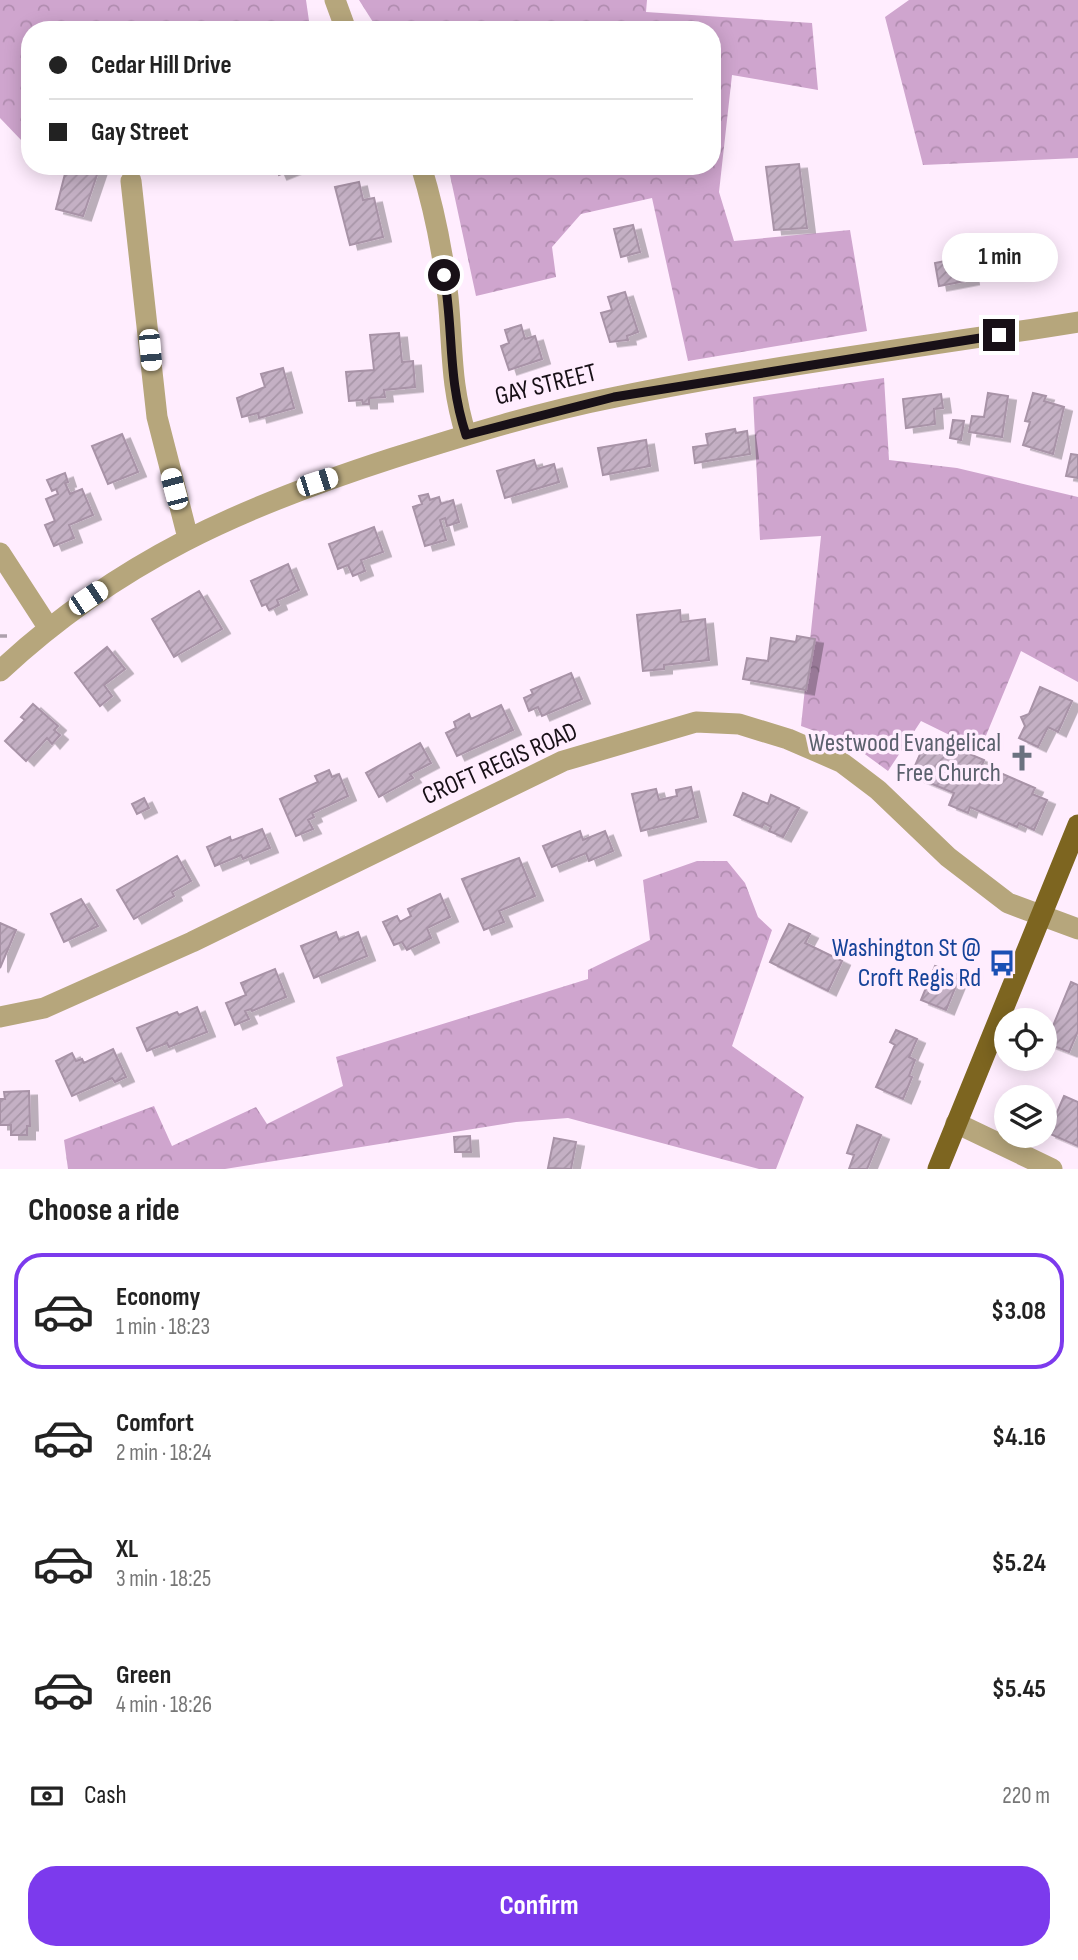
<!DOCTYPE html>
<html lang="en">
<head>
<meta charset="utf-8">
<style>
  body { margin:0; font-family:"Sofia Sans Condensed",sans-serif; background:#f6f6f6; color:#222; height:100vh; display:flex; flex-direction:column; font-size:26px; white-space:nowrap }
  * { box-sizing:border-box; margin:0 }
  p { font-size:23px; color:#767676 }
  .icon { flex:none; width:38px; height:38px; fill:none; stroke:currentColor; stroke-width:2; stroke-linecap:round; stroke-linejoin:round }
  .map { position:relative; height:1169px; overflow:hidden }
  .panel { display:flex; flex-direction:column; background:#fff; flex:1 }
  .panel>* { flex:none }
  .hud { position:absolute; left:21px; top:21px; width:700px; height:154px; border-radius:28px; box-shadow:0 4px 18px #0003; display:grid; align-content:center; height:154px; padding:0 28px; background:#fff }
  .buttons { position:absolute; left:994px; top:1008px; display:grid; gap:14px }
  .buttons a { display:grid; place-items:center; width:63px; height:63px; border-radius:50%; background:#fff; box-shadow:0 4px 18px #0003; font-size:35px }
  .end { position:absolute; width:32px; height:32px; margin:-16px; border:9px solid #181017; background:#fff; box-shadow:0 0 0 4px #fff }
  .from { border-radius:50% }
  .bubble { position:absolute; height:49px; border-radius:24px; background:#fff; box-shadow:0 4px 18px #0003; font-size:23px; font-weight:700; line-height:49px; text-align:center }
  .car { position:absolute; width:21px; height:42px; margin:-21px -10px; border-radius:9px; box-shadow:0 0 5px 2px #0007; background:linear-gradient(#fff 24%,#345 0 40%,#fff 0 76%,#345 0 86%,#fff 0) }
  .hud b { display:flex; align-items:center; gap:24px; height:66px; font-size:26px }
  .hud b+b { border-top:2px solid #e0e0e0 }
  .hud i { width:18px; height:18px; background:#222 }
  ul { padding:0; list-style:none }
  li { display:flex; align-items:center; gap:21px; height:116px; margin:0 14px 10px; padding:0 14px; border:4px solid transparent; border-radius:28px }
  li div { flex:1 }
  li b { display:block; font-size:26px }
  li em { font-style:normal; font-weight:700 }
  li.active { border-color:#7c3aed }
  li>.icon { width:63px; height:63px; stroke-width:1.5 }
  h2 { padding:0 28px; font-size:32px; line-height:84px }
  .pay { display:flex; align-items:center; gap:18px; height:77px; padding:0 28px; font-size:26px }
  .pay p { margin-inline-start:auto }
  .action { display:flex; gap:14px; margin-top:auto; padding:14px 28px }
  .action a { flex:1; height:80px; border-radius:28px; background:#7c3aed; color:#fff; font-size:28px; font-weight:700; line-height:80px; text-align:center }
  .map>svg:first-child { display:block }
</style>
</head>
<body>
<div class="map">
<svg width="1078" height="1169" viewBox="0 0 1078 1169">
  <defs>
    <pattern id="forest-crowns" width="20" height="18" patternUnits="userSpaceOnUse" patternTransform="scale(1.75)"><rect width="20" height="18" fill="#cfa5ce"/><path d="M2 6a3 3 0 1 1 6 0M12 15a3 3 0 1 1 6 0" fill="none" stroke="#b18db0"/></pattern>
    <pattern id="building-hatch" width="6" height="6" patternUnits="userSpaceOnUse" patternTransform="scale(1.75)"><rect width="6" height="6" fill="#c4b0c4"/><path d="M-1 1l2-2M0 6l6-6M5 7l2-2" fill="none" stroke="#a896a8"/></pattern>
    <filter id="shadow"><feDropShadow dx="8" dy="4.5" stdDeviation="0" flood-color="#0004"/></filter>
  </defs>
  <rect width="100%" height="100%" fill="#ffedfe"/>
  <path fill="url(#forest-crowns)" d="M0 0H306L309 21 296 30H30V140L22 141 0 118Z
    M359 0H647L646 12 812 23 818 90 732 75 719 192 734 241 850 230 867 331 688 361 652 198 581 214 552 247 556 277 476 296 448 166H712V30H378Z
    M909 0H1078V158L923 165 885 17Z
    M884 378 889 460 957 468 1078 497V682L1021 651 980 750 921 721 888 771 851 744 801 726 821 536 760 540 753 397Z
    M697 861H727L745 883 758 917 772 930 732 1046 804 1097 776 1169H759L568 1118 516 1122 225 1169H68L64 1140 154 1106 172 1146 256 1107 267 1124 343 1086 336 1057 588 979V970L650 940 643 880Z"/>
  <path fill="url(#building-hatch)" stroke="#a893a7" stroke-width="2" filter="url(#shadow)" d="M799 164 807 228 774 230 766 167Z
    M67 166H100L83 216 56 209Z
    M275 166H301L279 175Z
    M359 182 363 200 374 198 383 237 350 245 335 187Z
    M633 225 640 252 621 257 614 229Z
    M989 247 993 269 970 274 971 280 939 286 935 263 955 259 954 254Z
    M625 292 638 332 627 336 628 340 610 342 601 313 612 310 608 297Z
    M521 325 525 339 535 336 542 359 509 370 501 346 509 343 505 330Z
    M399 333 402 362 413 361 415 387 384 390 385 397 369 398V404H363L362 400 349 401 346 372 374 370 370 335Z
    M283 368 294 408 259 418 258 413 242 417 237 398 265 387 261 374Z
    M988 393 1008 396 1002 437 969 432 972 416 984 417Z
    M1033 393 1046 396 1044 401 1064 407 1053 454 1023 445 1030 422 1025 421Z
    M941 394 943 408 934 409 935 424 906 428 903 399Z
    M953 420 964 421 961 440 950 438Z
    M735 429 736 433 747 431 750 454 695 463 693 447 708 445 706 434Z
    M122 434 138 472 108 484 92 446Z
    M646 440 650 466 603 475 598 448Z
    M1071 454 1078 455V478L1066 476Z
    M534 460 537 469 554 464 559 482 505 498 497 471Z
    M65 473 68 482 65 483 70 494 82 489 93 515 69 525 74 538 54 546 45 525 55 521 46 499 58 494 56 489 52 491 47 480Z
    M428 494 430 500 439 497 441 504 453 500 459 522 447 526 445 518 440 520 446 540 425 546 413 507 422 504 419 496Z
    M374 527 383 552 361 560 365 571 353 576 348 565 338 569 329 544Z
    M288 564 299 590 277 600 279 605 269 610 266 604 262 606 251 581Z
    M199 591 222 629 174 657 152 619Z
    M680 610 681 622 705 619 709 660 664 665V669L643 671 637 615Z
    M797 636 815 639 806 690 743 679 747 658 768 661 771 638 796 642Z
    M107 647 125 669 104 685 112 696 100 706 75 673Z
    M571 673 582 699 542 716 538 707 529 711 524 698 533 694 531 690Z
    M1040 687 1072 701 1058 732 1048 727 1038 747 1019 738 1025 726 1021 717 1029 714Z
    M33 704 58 726 54 730 60 735 52 744 47 738 26 761 5 741 25 720 21 717Z
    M501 705 513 730 457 756 446 733 456 728 454 722 469 714 471 719Z
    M420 743 431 763 410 774 413 778 379 797 366 773Z
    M924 745 954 759 958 749 984 760 982 765 1035 788 1032 794 1047 800 1034 830 1019 823 1017 827 970 807 968 813 949 805 954 793 911 775Z
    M329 770 332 777 339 774 348 796 312 813 314 817 308 820 313 829 296 836 280 799 318 782 315 776Z
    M691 787 698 817 641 831 632 794 656 789 659 800 677 796 676 790Z
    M743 793 768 804 771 795 799 808 783 837 769 831 771 827 764 823 762 827 734 815Z
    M144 798 149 808 137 814 132 804Z
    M262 829 270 848 243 859 241 855 215 866 207 847 230 837 231 841Z
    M580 831 583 840 605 831 613 851 589 861 586 853 552 867 543 846Z
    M177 856 191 881 172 892 174 896 134 919 117 890Z
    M519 858 535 896 499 911 504 922 484 930 462 879Z
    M440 894 450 917 427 928 431 938 407 950 402 942 394 945 383 922 397 916 400 922 411 916 408 909Z
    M81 899 98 926 64 942 51 914Z
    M0 923 16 930 0 968Z
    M789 924 810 934 805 943 842 961 828 991 770 962Z
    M336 932 339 940 358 932 367 956 314 978 301 946Z
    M935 966 960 976 946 1010 921 1000Z
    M275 969 286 997 252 1011 251 1009 245 1011 249 1019 235 1025 226 1003 246 995 241 983Z
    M1071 982 1078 985V1031L1069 1052 1046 1043Z
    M197 1007 207 1032 169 1047 167 1043 147 1051 137 1028 177 1012 179 1015Z
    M896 1030 917 1039 909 1057 915 1060 909 1076 912 1077 903 1099 876 1087 895 1045 890 1042Z
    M113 1049 126 1077 115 1082 112 1078 72 1096 56 1061 72 1053 76 1061 82 1059 84 1063Z
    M29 1091 30 1126H27V1135H11V1125H0V1099H5L4 1092Z
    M1064 1096 1078 1102V1146L1048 1133Z
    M857 1125 881 1135 867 1169H849L854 1155 847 1153Z
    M470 1136 471 1152H455L454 1137Z
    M554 1138 576 1142 571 1169 548 1168Z"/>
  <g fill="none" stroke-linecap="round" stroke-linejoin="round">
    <path stroke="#aea0ad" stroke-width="3.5" stroke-dasharray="7 3.5" stroke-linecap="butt" d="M0 636H9"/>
    <path stroke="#b6a67c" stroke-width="21" d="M335 0 346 30
      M421 166C434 208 443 254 448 297 453 348 450 384 466 435
      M131 181 157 417 188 538
      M0 553 48 627
      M0 671C118 561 241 507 393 458 466 435 540 412 616 397 768 366 924 347 1078 322
      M0 1017 44 1008 192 942 563 761 696 722 739 724 788 739 841 762 878 790 948 857 1008 903 1078 929
      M956 1123 1052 1169"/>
    <path stroke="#7d6520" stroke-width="21" d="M938 1169 1078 825"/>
  </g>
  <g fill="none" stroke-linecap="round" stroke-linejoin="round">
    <path stroke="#181017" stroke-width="9" d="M444 275C454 332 447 377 466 435L614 397 999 335"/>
  </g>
  <defs>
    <g id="church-bare" transform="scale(2.1)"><path d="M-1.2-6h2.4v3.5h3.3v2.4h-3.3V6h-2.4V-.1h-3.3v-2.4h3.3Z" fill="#6b7280" stroke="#ffedfe" stroke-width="2.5" paint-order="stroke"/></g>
    <g id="bus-bare" transform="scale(2.1)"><path d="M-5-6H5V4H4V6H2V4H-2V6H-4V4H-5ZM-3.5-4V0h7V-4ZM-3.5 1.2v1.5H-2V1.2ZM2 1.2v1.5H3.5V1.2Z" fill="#1a4fb4" stroke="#ffedfe" stroke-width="2.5" paint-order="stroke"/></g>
  </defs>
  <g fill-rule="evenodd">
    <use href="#church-bare" x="1022" y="758"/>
    <use href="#bus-bare" x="1002" y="963"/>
  </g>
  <g text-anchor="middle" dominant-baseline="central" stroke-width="7" stroke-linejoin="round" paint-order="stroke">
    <g font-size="26" fill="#181017" stroke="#ffedfe">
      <text transform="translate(546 385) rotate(-14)">GAY STREET</text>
      <text transform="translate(500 764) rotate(-24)">CROFT REGIS ROAD</text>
    </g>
    <g font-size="26" fill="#5b616d" stroke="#ffedfe" text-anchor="end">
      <text x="1001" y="743">Westwood Evangelical<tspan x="1001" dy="30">Free Church</tspan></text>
    </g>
    <g font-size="26" fill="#164399" stroke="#ffedfe" text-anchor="end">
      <text x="981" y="948">Washington St @<tspan x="981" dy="30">Croft Regis Rd</tspan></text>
    </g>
  </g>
</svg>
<div class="buttons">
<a><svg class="icon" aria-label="locate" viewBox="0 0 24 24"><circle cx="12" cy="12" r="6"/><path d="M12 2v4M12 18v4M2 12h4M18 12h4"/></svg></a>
<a><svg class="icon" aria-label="layers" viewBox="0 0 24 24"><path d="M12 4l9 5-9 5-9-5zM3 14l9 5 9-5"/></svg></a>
</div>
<i class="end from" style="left:444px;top:275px"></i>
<i class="end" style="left:999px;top:335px"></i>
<div class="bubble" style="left:942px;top:233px;width:116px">1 min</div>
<i class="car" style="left:150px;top:350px;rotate:175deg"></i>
<i class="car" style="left:317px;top:482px;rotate:72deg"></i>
<i class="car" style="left:174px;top:489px;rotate:345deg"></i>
<i class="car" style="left:88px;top:598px;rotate:56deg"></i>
<div class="hud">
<b><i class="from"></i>Cedar Hill Drive</b>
<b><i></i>Gay Street</b>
</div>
</div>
<section class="panel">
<h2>Choose a ride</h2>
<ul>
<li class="active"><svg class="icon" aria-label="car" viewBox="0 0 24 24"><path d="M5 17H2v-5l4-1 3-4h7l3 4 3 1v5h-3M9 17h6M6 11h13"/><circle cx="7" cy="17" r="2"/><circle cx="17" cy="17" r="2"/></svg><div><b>Economy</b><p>1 min · 18:23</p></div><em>$3.08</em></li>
<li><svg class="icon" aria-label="car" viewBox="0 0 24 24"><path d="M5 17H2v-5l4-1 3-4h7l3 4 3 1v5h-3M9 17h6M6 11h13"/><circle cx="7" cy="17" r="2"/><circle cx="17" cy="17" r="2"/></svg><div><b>Comfort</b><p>2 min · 18:24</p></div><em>$4.16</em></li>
<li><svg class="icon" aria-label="car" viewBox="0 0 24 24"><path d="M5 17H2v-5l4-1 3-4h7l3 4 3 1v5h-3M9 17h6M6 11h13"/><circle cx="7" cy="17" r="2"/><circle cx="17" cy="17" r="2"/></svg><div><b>XL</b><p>3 min · 18:25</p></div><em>$5.24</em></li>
<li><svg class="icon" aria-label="car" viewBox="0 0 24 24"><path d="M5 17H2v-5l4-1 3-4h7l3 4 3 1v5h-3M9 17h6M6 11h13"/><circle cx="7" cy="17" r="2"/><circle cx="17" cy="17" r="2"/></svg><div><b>Green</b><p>4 min · 18:26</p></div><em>$5.45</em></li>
</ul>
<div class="pay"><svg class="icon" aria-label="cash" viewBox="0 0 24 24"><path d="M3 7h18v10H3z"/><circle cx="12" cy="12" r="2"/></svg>Cash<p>220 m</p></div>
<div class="action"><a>Confirm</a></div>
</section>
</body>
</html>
